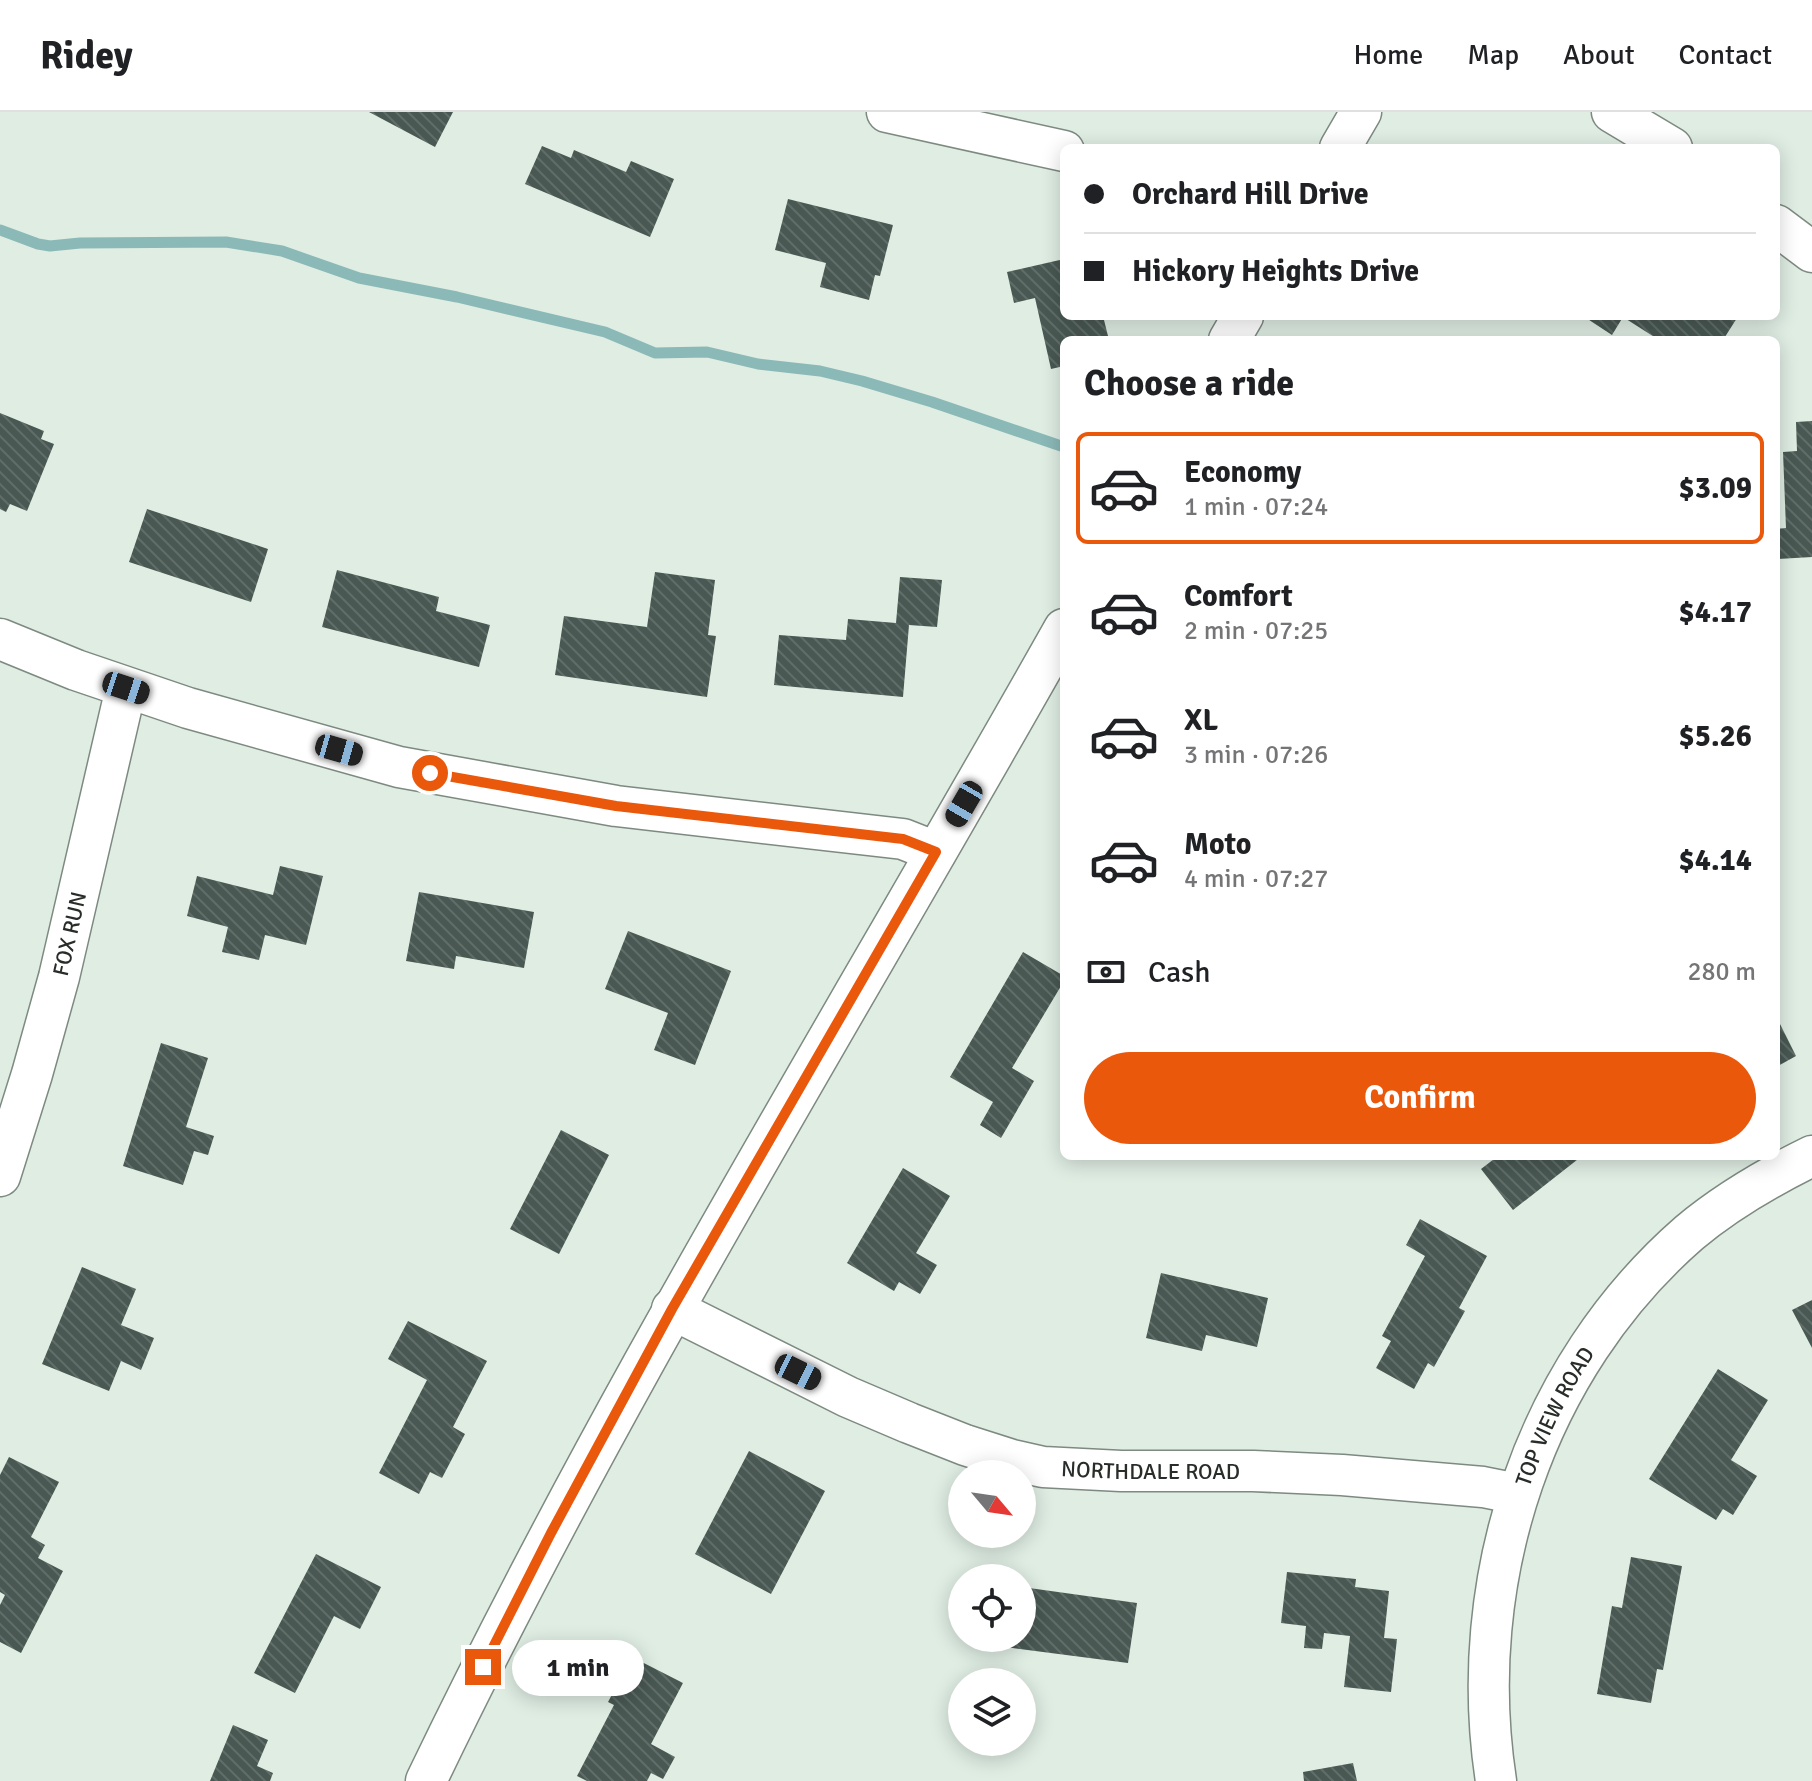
<!DOCTYPE html>
<html lang="en">
<head>
<meta charset="utf-8">
<style>
  body { margin:0; font-family:Signika,sans-serif; background:#f6f6f6; color:#202124; height:100vh; display:flex; flex-direction:column; font-size:30px; white-space:nowrap }
  * { box-sizing:border-box; margin:0 }
  p { font-size:26px; color:#757577 }
  .icon { flex:none; width:44px; height:44px; fill:none; stroke:currentColor; stroke-width:2; stroke-linecap:round; stroke-linejoin:round }
  .map { position:relative; flex:1; overflow:hidden }
  .drawer { position:absolute; left:1060px; top:224px; width:720px; height:824px; display:flex; flex-direction:column; background:#fff; border-radius:12px; box-shadow:0 4px 20px #0003 }
  .drawer>* { flex:none }
  .hud { position:absolute; left:1060px; top:32px; width:720px; height:176px; border-radius:12px; box-shadow:0 4px 20px #0003; display:grid; align-content:center; height:176px; padding:0 24px; background:#fff }
  .needle { width:52px; rotate:119deg }
  .fabs { position:absolute; left:948px; top:1348px; display:grid; gap:16px }
  .fabs a { display:grid; place-items:center; width:88px; height:88px; border-radius:50%; background:#fff; box-shadow:0 4px 20px #0003; font-size:40px }
  .end { position:absolute; width:36px; height:36px; margin:-18px; border:10px solid #ea580c; background:#fff; box-shadow:0 0 0 4px #fff }
  .from { border-radius:50% }
  .bubble { position:absolute; height:56px; border-radius:28px; background:#fff; box-shadow:0 4px 20px #0003; font-size:26px; font-weight:700; line-height:56px; text-align:center }
  .car { position:absolute; width:24px; height:48px; margin:-24px -12px; border-radius:10px; box-shadow:0 0 6px 2px #0007; background:linear-gradient(#222 24%,#8ab4d8 0 40%,#222 0 76%,#8ab4d8 0 86%,#222 0) }
  .hud b { display:flex; align-items:center; gap:28px; height:76px; font-size:30px }
  .hud b+b { border-top:2px solid #e0e0e0 }
  .hud i { width:20px; height:20px; background:#202124 }
  ul { padding:0; list-style:none }
  li { display:flex; align-items:center; gap:24px; height:112px; margin:0 16px 12px; padding:0 8px; border:4px solid transparent; border-radius:12px }
  li div { flex:1 }
  li b { display:block; font-size:30px }
  li em { font-style:normal; font-weight:700 }
  li.current { border-color:#ea580c }
  li>.icon { width:72px; height:72px; stroke-width:1.5 }
  h2 { padding:0 24px; font-size:36px; line-height:96px }
  .pay { display:flex; align-items:center; gap:20px; height:88px; padding:0 24px; font-size:30px }
  .pay p { margin-inline-start:auto }
  .button { display:flex; gap:16px; margin-top:auto; padding:16px 24px }
  .button a { flex:1; height:92px; border-radius:48px; background:#ea580c; color:#fff; font-size:32px; font-weight:700; line-height:92px; text-align:center }
  header { display:flex; align-items:center; gap:48px; box-sizing:border-box; height:112px; padding:0 40px; background:#fff; border-bottom:2px solid #e0e0e0 }
  header strong { font-size:38px }
  nav { display:flex; gap:44px; margin-inline-start:auto; font-size:28px }
  .map>svg:first-child { display:block }
</style>
</head>
<body>
<header>
<strong>Ridey</strong>
<nav><a>Home</a><a>Map</a><a>About</a><a>Contact</a></nav>
</header>
<div class="map">
<svg width="1812" height="1669" viewBox="0 0 1812 1669">
  <defs>
    <pattern id="building-back-hatch" width="6" height="6" patternUnits="userSpaceOnUse" patternTransform="scale(2)"><rect width="6" height="6" fill="#495853"/><path d="M-1 5l2 2M0 0l6 6M5-1l2 2" fill="none" stroke="#606d69"/></pattern>
  </defs>
  <rect width="100%" height="100%" fill="#dfede3"/>
  <g fill="none" stroke-linecap="round" stroke-linejoin="round">
    <path stroke="#8bb9b7" stroke-width="11" d="M0 118 38 132 50 134 80 131 226 130 282 139 359 166 457 185 605 220 655 241 707 240 758 252 820 259 862 269 932 290 1064 335"/>
  </g>
  <path fill="url(#building-back-hatch)" d="M369 0H453L435 35Z
    M542 34 571 46 574 38 626 60 631 49 674 67 650 125 525 72Z
    M788 87 893 113 880 164 875 163 869 188 820 175 826 151 775 138Z
    M1064 147V204H1103L1109 228H1064V254L1051 257 1035 186 1014 191 1007 160Z
    M1583 204H1734L1737 206 1723 228H1659L1623 205 1612 223Z
    M0 301 44 319 41 327 54 332 27 399 10 392 6 400 0 397Z
    M1812 309V445L1776 447V417L1786 416 1783 340 1797 339 1796 310Z
    M147 397 268 437 251 490 129 450Z
    M337 458 439 485 436 499 490 513 479 555 322 515Z
    M655 460 715 468 708 523 716 524 707 585 555 563 564 504 647 515Z
    M900 465 942 468 937 515 909 513 903 585 774 573 779 523 846 528 848 507 896 511Z
    M280 754 323 764 306 833 265 823 259 848 222 840 228 815 187 804 197 764 273 783Z
    M419 780 534 800 524 856 456 844 454 857 406 849Z
    M628 819 731 859 695 953 654 938 668 901 605 877Z
    M1023 840 1064 864V869L1012 956 1034 969 1001 1026 980 1013 993 990 950 965Z
    M1776 904 1796 944 1776 955Z
    M161 931 208 946 186 1015 214 1024 208 1043 194 1039 183 1073 123 1054Z
    M561 1018 609 1043 559 1142 510 1117Z
    M1498 1044H1582L1513 1098 1481 1057Z
    M903 1056 950 1084 916 1141 937 1153 920 1182 899 1170 894 1179 847 1151Z
    M1420 1107 1487 1144 1459 1196 1465 1199 1434 1255 1428 1251 1414 1277 1376 1256 1391 1229 1382 1224 1425 1144 1406 1133Z
    M82 1155 136 1177 121 1213 154 1226 141 1258 121 1249 109 1279 42 1252Z
    M1161 1161 1268 1186 1257 1235 1206 1223 1202 1239 1146 1226Z
    M1812 1188V1236L1792 1198Z
    M408 1209 487 1249 453 1315 465 1322 442 1366 430 1360 419 1382 379 1361 427 1268 388 1247Z
    M1718 1257 1768 1288 1731 1348 1757 1364 1733 1403 1723 1397 1716 1408 1649 1367Z
    M749 1339 825 1379 771 1482 695 1442Z
    M9 1345 59 1370 31 1425 45 1433 38 1446 63 1459 21 1541 0 1530V1493L5 1483 0 1480V1363Z
    M316 1442 381 1475 360 1517 334 1504 295 1581 254 1561Z
    M1631 1445 1682 1454 1663 1558 1657 1557 1651 1591 1597 1582 1612 1494 1622 1496Z
    M1287 1460 1356 1467 1355 1475 1389 1479 1384 1526 1397 1527 1391 1580 1344 1575 1350 1524 1324 1521 1322 1537 1304 1536 1306 1514 1281 1511Z
    M1022 1475 1137 1491 1128 1551 1005 1535 1006 1526H1022Z
    M632 1545 683 1571 651 1632 675 1645 663 1667 651 1661 647 1669H587L577 1664 614 1593 608 1590Z
    M233 1613 268 1628 257 1654 273 1661 270 1669H210Z
    M1353 1651 1357 1669H1304L1303 1660Z"/>
  <g fill="none" stroke-linecap="round" stroke-linejoin="round">
    <g stroke="#7d8a81" stroke-width="43">
      <g id="minor">
        <path d="M887 0 1064 39"/>
        <path d="M1612 0 1672 36"/>
        <path d="M1340 36 1361 0"/>
        <path d="M1776 113 1812 140"/>
        <path d="M1229 228 1243 204"/>
        <path d="M0 527 76 558 188 596 399 655 616 694 903 727 936 740"/>
        <path id="s1" d="M0 1064 32 962 59 865 126 576"/>
        <path id="s2" d="M672 1197 848 1285 909 1311 965 1333 1012 1348 1043 1355 1121 1359H1253L1342 1363 1483 1375 1518 1382"/>
        <path d="M426 1669C616 1273 849 899 1064 517"/>
        <path id="s3" d="M1496 1669C1465 1468 1534 1256 1689 1121 1726 1090 1769 1065 1812 1044"/>
      </g>
    </g>
    <use href="#minor" stroke="#fff" stroke-width="40"/>
  </g>
  <g fill="none" stroke-linecap="round" stroke-linejoin="round">
    <path stroke="#ea580c" stroke-width="10" d="M430 661 616 694 903 727 936 740 672 1197 551 1421 483 1555"/>
  </g>
  <g text-anchor="middle" dominant-baseline="central" stroke-width="8" stroke-linejoin="round" paint-order="stroke">
    <g font-size="22" fill="#282d29" stroke="#ecfaf0">
      <text stroke="none"><textPath href="#s1" startOffset="252">FOX RUN</textPath></text>
      <text stroke="none"><textPath href="#s3" startOffset="376">TOP VIEW ROAD</textPath></text>
      <text stroke="none"><textPath href="#s2" startOffset="512">NORTHDALE ROAD</textPath></text>
    </g>
  </g>
</svg>
<div class="fabs">
<a><svg class="needle" viewBox="-14 -14 28 28"><path d="M0-13l5 13h-10z" fill="#e53935"/><path d="M0 13l5-13h-10z" fill="#757577"/></svg></a>
<a><svg class="icon" aria-label="locate" viewBox="0 0 24 24"><circle cx="12" cy="12" r="6"/><path d="M12 2v4M12 18v4M2 12h4M18 12h4"/></svg></a>
<a><svg class="icon" aria-label="layers" viewBox="0 0 24 24"><path d="M12 4l9 5-9 5-9-5zM3 14l9 5 9-5"/></svg></a>
</div>
<i class="end from" style="left:430px;top:661px"></i>
<i class="end" style="left:483px;top:1555px"></i>
<div class="bubble" style="left:512px;top:1528px;width:132px">1 min</div>
<i class="car" style="left:126px;top:576px;rotate:108deg"></i>
<i class="car" style="left:339px;top:638px;rotate:106deg"></i>
<i class="car" style="left:964px;top:692px;rotate:210deg"></i>
<i class="car" style="left:798px;top:1260px;rotate:116deg"></i>
<div class="hud">
<b><i class="from"></i>Orchard Hill Drive</b>
<b><i></i>Hickory Heights Drive</b>
</div>
<section class="drawer">
<h2>Choose a ride</h2>
<ul>
<li class="current"><svg class="icon" aria-label="car" viewBox="0 0 24 24"><path d="M5 17H2v-5l4-1 3-4h7l3 4 3 1v5h-3M9 17h6M6 11h13"/><circle cx="7" cy="17" r="2"/><circle cx="17" cy="17" r="2"/></svg><div><b>Economy</b><p>1 min · 07:24</p></div><em>$3.09</em></li>
<li><svg class="icon" aria-label="car" viewBox="0 0 24 24"><path d="M5 17H2v-5l4-1 3-4h7l3 4 3 1v5h-3M9 17h6M6 11h13"/><circle cx="7" cy="17" r="2"/><circle cx="17" cy="17" r="2"/></svg><div><b>Comfort</b><p>2 min · 07:25</p></div><em>$4.17</em></li>
<li><svg class="icon" aria-label="car" viewBox="0 0 24 24"><path d="M5 17H2v-5l4-1 3-4h7l3 4 3 1v5h-3M9 17h6M6 11h13"/><circle cx="7" cy="17" r="2"/><circle cx="17" cy="17" r="2"/></svg><div><b>XL</b><p>3 min · 07:26</p></div><em>$5.26</em></li>
<li><svg class="icon" aria-label="car" viewBox="0 0 24 24"><path d="M5 17H2v-5l4-1 3-4h7l3 4 3 1v5h-3M9 17h6M6 11h13"/><circle cx="7" cy="17" r="2"/><circle cx="17" cy="17" r="2"/></svg><div><b>Moto</b><p>4 min · 07:27</p></div><em>$4.14</em></li>
</ul>
<div class="pay"><svg class="icon" aria-label="cash" viewBox="0 0 24 24"><path d="M3 7h18v10H3z"/><circle cx="12" cy="12" r="2"/></svg>Cash<p>280 m</p></div>
<div class="button"><a>Confirm</a></div>
</section>
</div>
</body>
</html>
